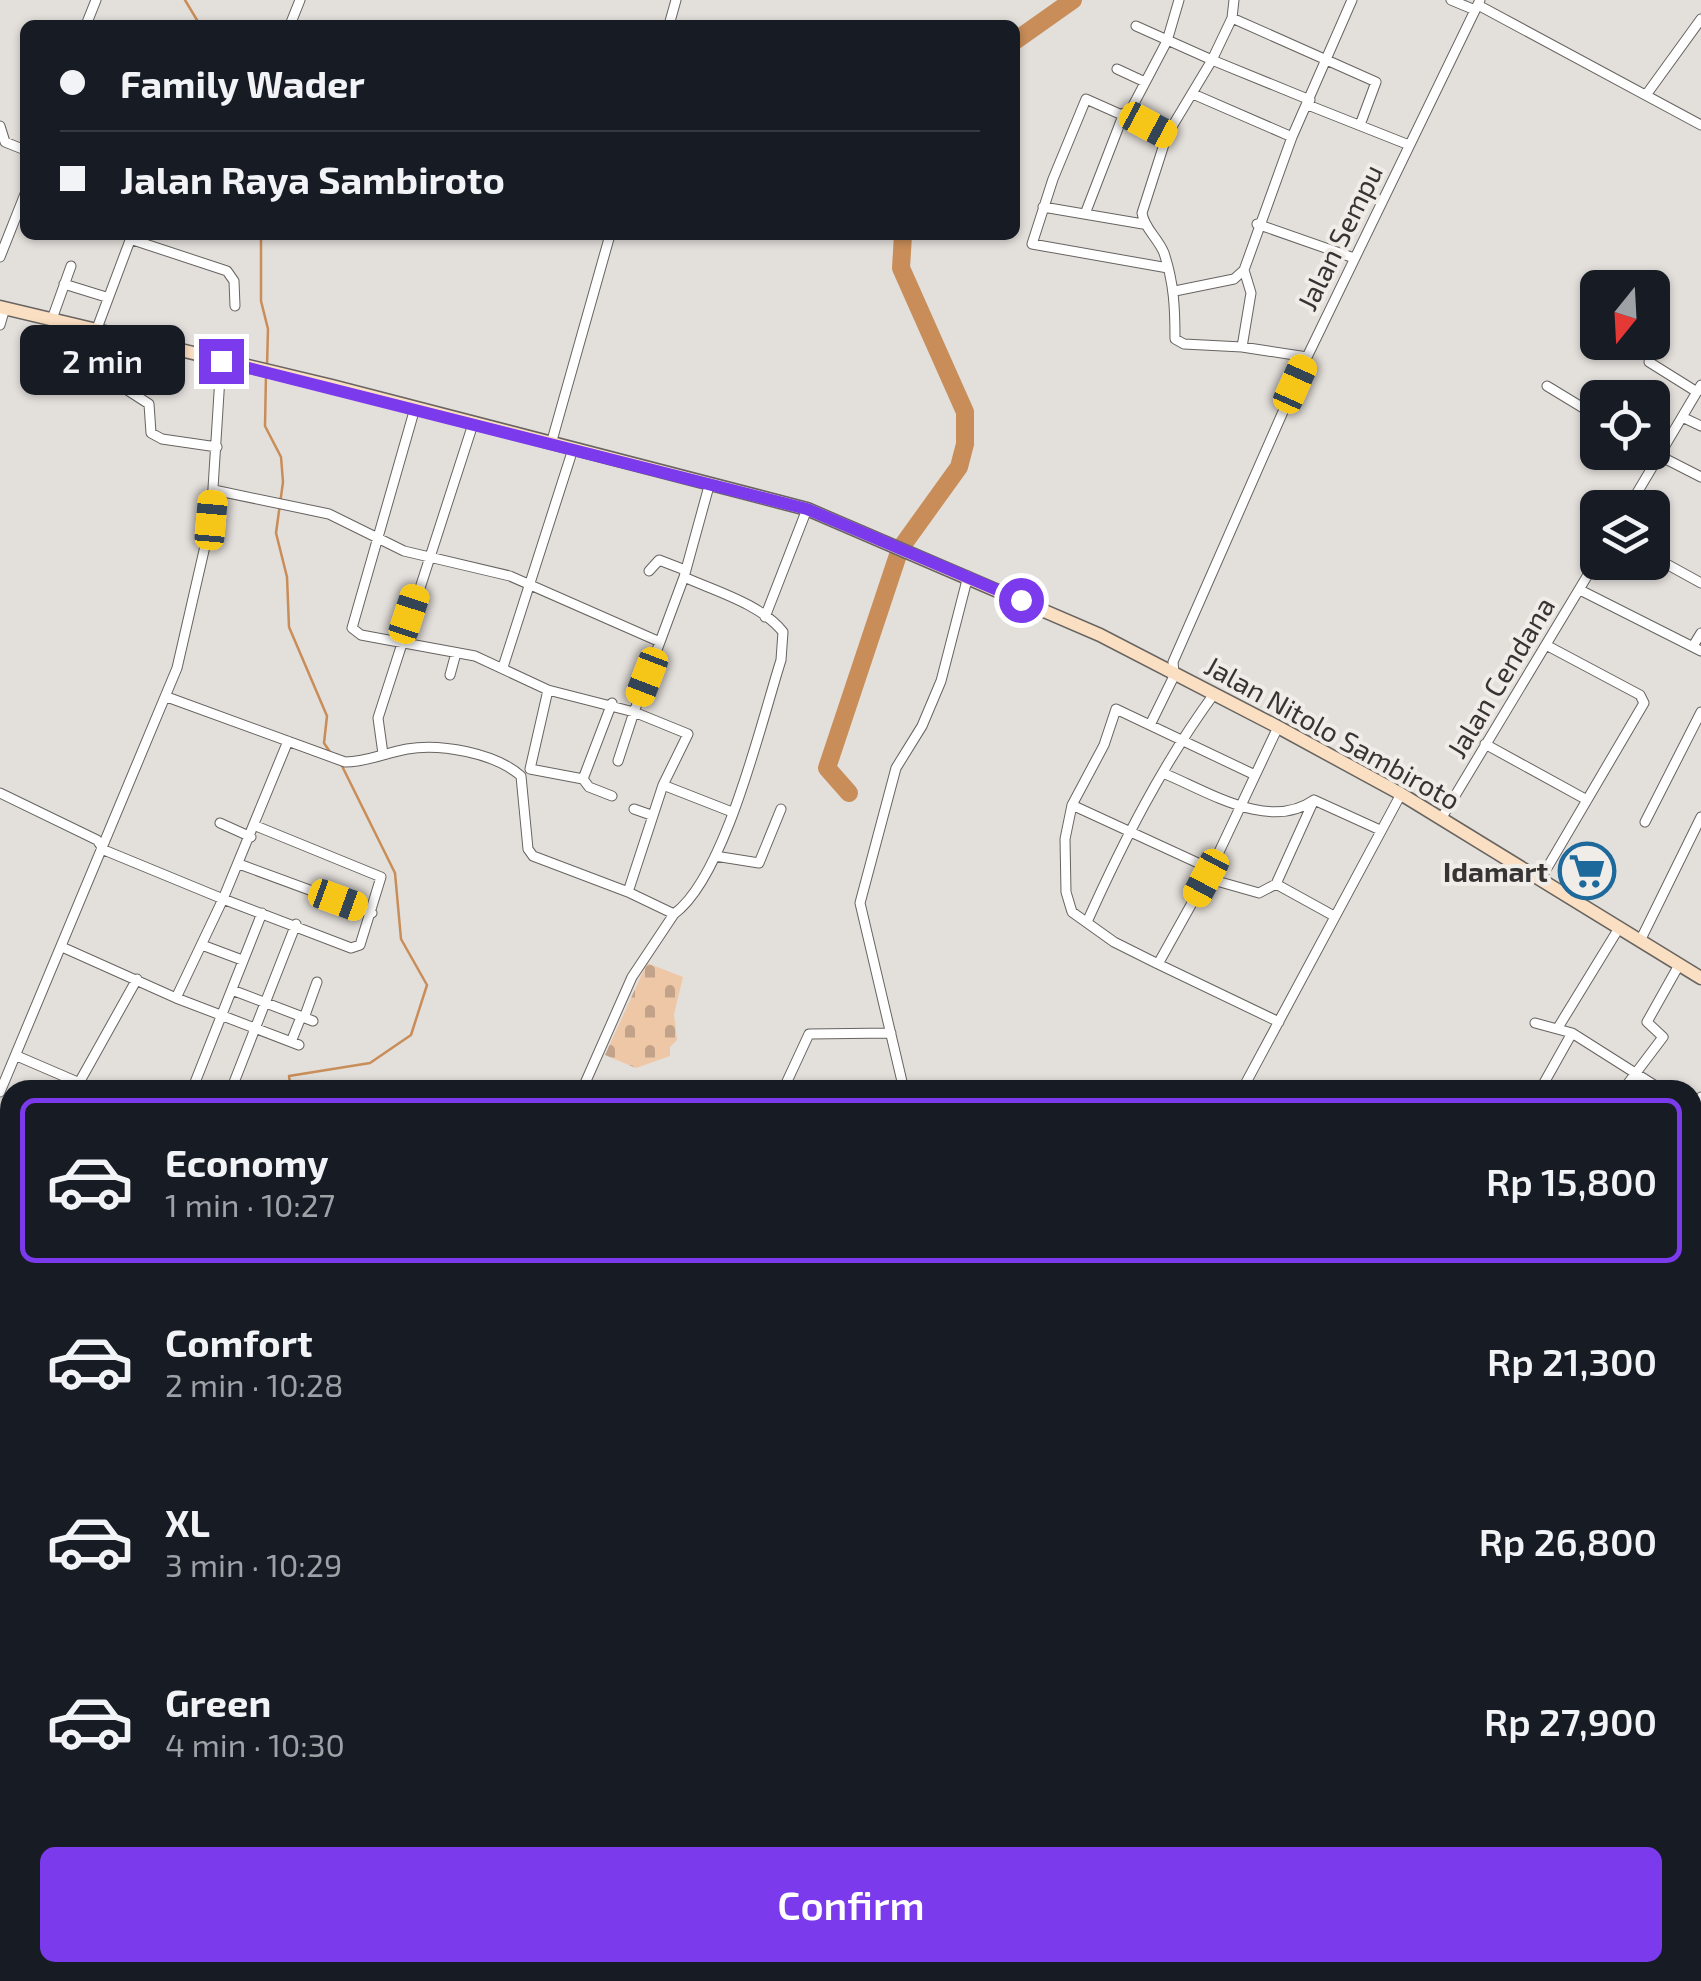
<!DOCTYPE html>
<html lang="en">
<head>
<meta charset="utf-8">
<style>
  body { margin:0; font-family:"Exo 2",sans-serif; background:#20242c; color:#f1f3f6; height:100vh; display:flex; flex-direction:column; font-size:38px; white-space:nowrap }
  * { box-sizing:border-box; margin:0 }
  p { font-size:32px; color:#9ea1a6 }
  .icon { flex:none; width:55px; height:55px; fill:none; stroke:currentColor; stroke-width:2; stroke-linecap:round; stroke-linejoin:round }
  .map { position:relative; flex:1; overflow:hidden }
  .panel { position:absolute; left:0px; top:1080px; width:1702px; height:902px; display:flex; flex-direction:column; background:#171b24; border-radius:30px 30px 0 0; box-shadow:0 2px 8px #0004 }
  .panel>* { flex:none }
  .banner { position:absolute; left:20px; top:20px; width:1000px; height:220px; border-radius:15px; box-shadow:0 2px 8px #0004; display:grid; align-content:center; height:220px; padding:0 40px; background:#171b24 }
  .needle { width:65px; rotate:198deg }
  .controls { position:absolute; left:1580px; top:270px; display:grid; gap:20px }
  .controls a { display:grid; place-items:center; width:90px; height:90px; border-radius:15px; background:#171b24; box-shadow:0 2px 8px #0004; font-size:50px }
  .end { position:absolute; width:45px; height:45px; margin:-22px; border:12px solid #7c3aed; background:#fff; box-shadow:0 0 0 5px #fff }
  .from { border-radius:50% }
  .bubble { position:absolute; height:70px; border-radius:15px; background:#171b24; box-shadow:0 2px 8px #0004; font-size:32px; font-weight:600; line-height:70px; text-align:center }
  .car { position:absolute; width:30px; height:60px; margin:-30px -15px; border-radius:12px; box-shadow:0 0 8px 2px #0007; background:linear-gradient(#f5c518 24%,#345 0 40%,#f5c518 0 76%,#345 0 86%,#f5c518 0) }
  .banner b { display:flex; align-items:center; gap:35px; height:95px; font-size:38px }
  .banner b+b { border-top:2px solid #363941 }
  .banner i { width:25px; height:25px; background:#f1f3f6 }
  ul { padding:18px 0 0; list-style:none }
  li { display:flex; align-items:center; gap:30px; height:165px; margin:0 20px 15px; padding:0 20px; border:5px solid transparent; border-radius:15px }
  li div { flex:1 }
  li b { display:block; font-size:38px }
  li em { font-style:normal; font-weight:600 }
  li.active { border-color:#7c3aed }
  li>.icon { width:90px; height:90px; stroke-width:1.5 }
  .button { display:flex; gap:20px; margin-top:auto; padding:20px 40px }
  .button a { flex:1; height:115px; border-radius:15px; background:#7c3aed; color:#fff; font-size:40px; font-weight:600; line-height:115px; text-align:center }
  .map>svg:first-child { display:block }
</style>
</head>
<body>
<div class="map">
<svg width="1701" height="1981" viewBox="0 0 1701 1981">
  <defs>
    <pattern id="cemetery-stones" width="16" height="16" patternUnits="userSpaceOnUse" patternTransform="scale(2.5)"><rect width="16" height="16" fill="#eec7a7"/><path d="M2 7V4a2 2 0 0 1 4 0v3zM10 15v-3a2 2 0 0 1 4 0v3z" fill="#c2a289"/></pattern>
  </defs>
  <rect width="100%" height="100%" fill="#e3dfdb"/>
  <path fill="url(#cemetery-stones)" d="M647 963 683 977 674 1014 677 1040 670 1047V1056L636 1068 605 1055Z"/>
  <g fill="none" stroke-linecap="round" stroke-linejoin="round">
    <path stroke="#c88d58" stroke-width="2.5" d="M185 0 200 25
      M261 235V301L268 329 267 366
      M266 374 265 426 281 457 283 482 276 533 287 577 289 627 327 716 324 743 332 755
      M291 1090 289 1076 370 1063 411 1035 427 985 401 939 395 873 341 764
      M0 1402 10 1394"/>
    <path stroke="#c88d58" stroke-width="18" d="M1015 41 1073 0
      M849 793 827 768 900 549 959 467 965 444V412L901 268 903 235
      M1692 1624 1701 1609
      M1692 1713 1701 1729"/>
    <g stroke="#676461" stroke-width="11">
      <path id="street" d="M1451 0 1475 10
        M1478 5 1701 125
        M1232 18 1376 82 1360 125
        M86 25 96 0
        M290 25 300 0
        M669 25 676 0
        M1136 26 1212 60 1232 18 1234 0
        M1117 69 1145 82
        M1193 94 1292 137
        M1646 95 1701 19
        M1308 105 1409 145
        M1128 115 1167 41 1179 0
        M0 126 5 142 25 150
        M1167 135 1086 99 1053 179 1032 244 1168 268
        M1043 207 1143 224
        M1085 214 1124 113
        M1257 224 1354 258
        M130 239 227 271 234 281 235 306
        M0 257 25 194
        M1244 270 1292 137 1352 0
        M64 284 106 297
        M1175 291 1234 279 1244 270 1251 293 1242 347
        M52 319 71 266
        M0 325 5 308
        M96 331 132 235
        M137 342 121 386 149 404 151 433 162 439 217 447
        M1307 357 1242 347 1184 344 1175 339C1175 308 1174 283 1164 253 1158 238 1144 228 1142 213L1167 135 1212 60 1310 100
        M1649 362 1697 392
        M84 370 102 332
        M1547 386 1598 417
        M415 408 352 628 361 635 475 656 548 690 634 712 618 761
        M1682 417 1701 426
        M551 444 610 235
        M1652 452 1701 477
        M214 490 329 514 404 551 510 576 660 642
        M1628 508 1701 385
        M1652 556 1701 583
        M649 571 659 560 685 570
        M1580 590 1701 651
        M765 617 807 509
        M1693 646 1701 633
        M503 667 573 449
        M1174 673 1173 662 1307 357 1480 0
        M450 675 456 653
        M548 690 530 769 583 779 612 703
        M167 697 345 762C367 762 385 753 407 749 440 743 495 753 521 776L528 849 533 856 628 892 663 785 688 734 634 712 684 577 709 486
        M1150 725 1175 674
        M1278 727 1211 869 1158 964 1279 1022
        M1485 744 1587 800
        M383 754 378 718 473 424
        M1163 773C1207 791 1269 832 1314 800L1380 830
        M583 779 589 787 612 796
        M663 785 732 812
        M0 793 97 840 104 850 223 899 288 741
        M1072 805 1211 869
        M634 809 651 815
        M1441 819 1598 558
        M1645 822 1701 712
        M220 823 251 837
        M715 856 759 863 781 809
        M239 864 372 913
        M1206 878 1259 893 1276 884 1334 916
        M1540 880 1644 703 1640 695 1546 645
        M1276 884 1314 800
        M628 892 674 914C725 877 761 723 781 660L783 632C761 604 715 591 684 577
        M1087 922C1123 842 1162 765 1214 694
        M1640 941 1701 817
        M202 945 242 960
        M62 947 176 998 299 1045
        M1158 964 1114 942 1072 912 1066 892 1065 839 1072 805 1104 745 1116 709 1255 775
        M232 990 313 1021
        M176 998 223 899 351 948 360 945 381 877 256 826
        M304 1018 317 982
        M1535 1023 1572 1033 1662 1090
        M1559 1026 1619 928
        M291 1042 301 1017
        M17 1056 96 1090
        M75 1090 137 979
        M192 1090 262 913
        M231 1090 296 924
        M582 1090 632 977 674 914
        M783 1090 809 1034 891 1033
        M904 1090 860 903 896 768 922 726 941 681 968 576
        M1242 1090 1401 794
        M1540 1090 1572 1033
        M1623 1090 1663 1037 1647 1022 1679 965
        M0 1092 177 668 211 520 221 361
        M1692 1118 1701 1097
        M0 1217 10 1198
        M0 1281 10 1257
        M0 1550 9 1525
        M0 1591 10 1593
        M4 1663 10 1644
        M0 1781 10 1761
        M1692 1905 1699 1910 1698 1944
        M1692 1943 1698 1944 1696 1981
        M861 1972 884 1981
        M945 1972V1981
        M1182 1972 1202 1981
        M1319 1972 1331 1981
        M1384 1972 1414 1981
        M1595 1972 1653 1981
        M99 1981 100 1972
        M652 1981 655 1972
        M1237 1981 1240 1972
        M1424 1981 1426 1972
        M1468 1981 1471 1972
        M1512 1981 1515 1972"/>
    </g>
    <g stroke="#676461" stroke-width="15">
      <path id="secondary" d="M0 307 332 386 807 509 1100 635 1278 727 1401 794 1701 978
        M0 1806 10 1814
        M203 1972 213 1981"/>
    </g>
    <use href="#street" stroke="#fff" stroke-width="9"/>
    <use href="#secondary" stroke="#fbdfc2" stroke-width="12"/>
  </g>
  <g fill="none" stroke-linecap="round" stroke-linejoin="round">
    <path stroke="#7c3aed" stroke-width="12" d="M221 361 807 509 1021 600"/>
  </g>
  <defs>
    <g id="supermarket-ring" transform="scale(2.875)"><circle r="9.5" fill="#f0ece8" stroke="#1d699c" stroke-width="1.5"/><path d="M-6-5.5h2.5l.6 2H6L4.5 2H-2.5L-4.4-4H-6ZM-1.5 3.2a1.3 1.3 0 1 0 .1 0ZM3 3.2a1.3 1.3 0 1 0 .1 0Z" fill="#1d699c"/></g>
  </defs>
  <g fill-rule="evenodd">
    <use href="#supermarket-ring" x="1587" y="871"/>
  </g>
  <g text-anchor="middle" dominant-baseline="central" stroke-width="8" stroke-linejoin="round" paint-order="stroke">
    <g font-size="28" fill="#373534" stroke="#f0ece8">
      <text transform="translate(1339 237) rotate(-64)">Jalan Sempu</text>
      <text transform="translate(1500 677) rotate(-59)">Jalan Cendana</text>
      <text transform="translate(1333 732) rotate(29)">Jalan Nitolo Sambiroto</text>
    </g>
    <g font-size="28" font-weight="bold" fill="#373534" stroke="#f0ece8" text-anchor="end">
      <text x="1548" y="871">Idamart</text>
    </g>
  </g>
</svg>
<div class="controls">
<a><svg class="needle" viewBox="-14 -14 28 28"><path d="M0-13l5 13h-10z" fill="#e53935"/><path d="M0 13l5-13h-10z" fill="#9ea1a6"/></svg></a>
<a><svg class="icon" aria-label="locate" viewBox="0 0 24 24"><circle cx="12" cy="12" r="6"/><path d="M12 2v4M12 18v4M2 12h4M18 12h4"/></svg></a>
<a><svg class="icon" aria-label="layers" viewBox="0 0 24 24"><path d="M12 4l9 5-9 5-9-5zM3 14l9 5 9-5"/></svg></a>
</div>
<i class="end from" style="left:1021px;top:600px"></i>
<i class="end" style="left:221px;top:361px"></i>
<div class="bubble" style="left:20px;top:325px;width:165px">2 min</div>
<i class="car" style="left:1148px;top:125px;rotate:118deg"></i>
<i class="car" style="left:1295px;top:384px;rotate:24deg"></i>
<i class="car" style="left:211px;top:520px;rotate:5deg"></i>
<i class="car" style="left:409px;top:614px;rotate:18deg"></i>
<i class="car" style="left:647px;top:677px;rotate:201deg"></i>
<i class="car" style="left:1206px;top:878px;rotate:208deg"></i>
<i class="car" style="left:338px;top:900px;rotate:110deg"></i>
<div class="banner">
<b><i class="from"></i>Family Wader</b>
<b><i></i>Jalan Raya Sambiroto</b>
</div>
<section class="panel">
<ul>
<li class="active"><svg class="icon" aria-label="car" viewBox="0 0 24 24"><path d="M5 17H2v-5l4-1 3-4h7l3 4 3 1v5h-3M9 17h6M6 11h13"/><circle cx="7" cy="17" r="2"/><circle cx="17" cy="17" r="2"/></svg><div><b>Economy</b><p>1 min · 10:27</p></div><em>Rp 15,800</em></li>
<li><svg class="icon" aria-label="car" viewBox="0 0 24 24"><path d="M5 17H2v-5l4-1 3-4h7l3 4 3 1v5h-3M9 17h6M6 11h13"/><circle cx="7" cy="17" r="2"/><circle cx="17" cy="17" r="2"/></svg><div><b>Comfort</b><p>2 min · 10:28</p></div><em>Rp 21,300</em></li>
<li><svg class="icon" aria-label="car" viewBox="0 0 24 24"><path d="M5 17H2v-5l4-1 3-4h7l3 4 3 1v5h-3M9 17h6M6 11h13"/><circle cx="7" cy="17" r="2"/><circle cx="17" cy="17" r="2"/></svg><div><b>XL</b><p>3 min · 10:29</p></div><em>Rp 26,800</em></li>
<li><svg class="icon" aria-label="car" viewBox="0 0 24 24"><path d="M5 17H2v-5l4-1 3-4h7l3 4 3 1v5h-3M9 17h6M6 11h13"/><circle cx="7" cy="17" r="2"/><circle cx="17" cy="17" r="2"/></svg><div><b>Green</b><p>4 min · 10:30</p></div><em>Rp 27,900</em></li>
</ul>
<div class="button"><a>Confirm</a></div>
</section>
</div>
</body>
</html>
